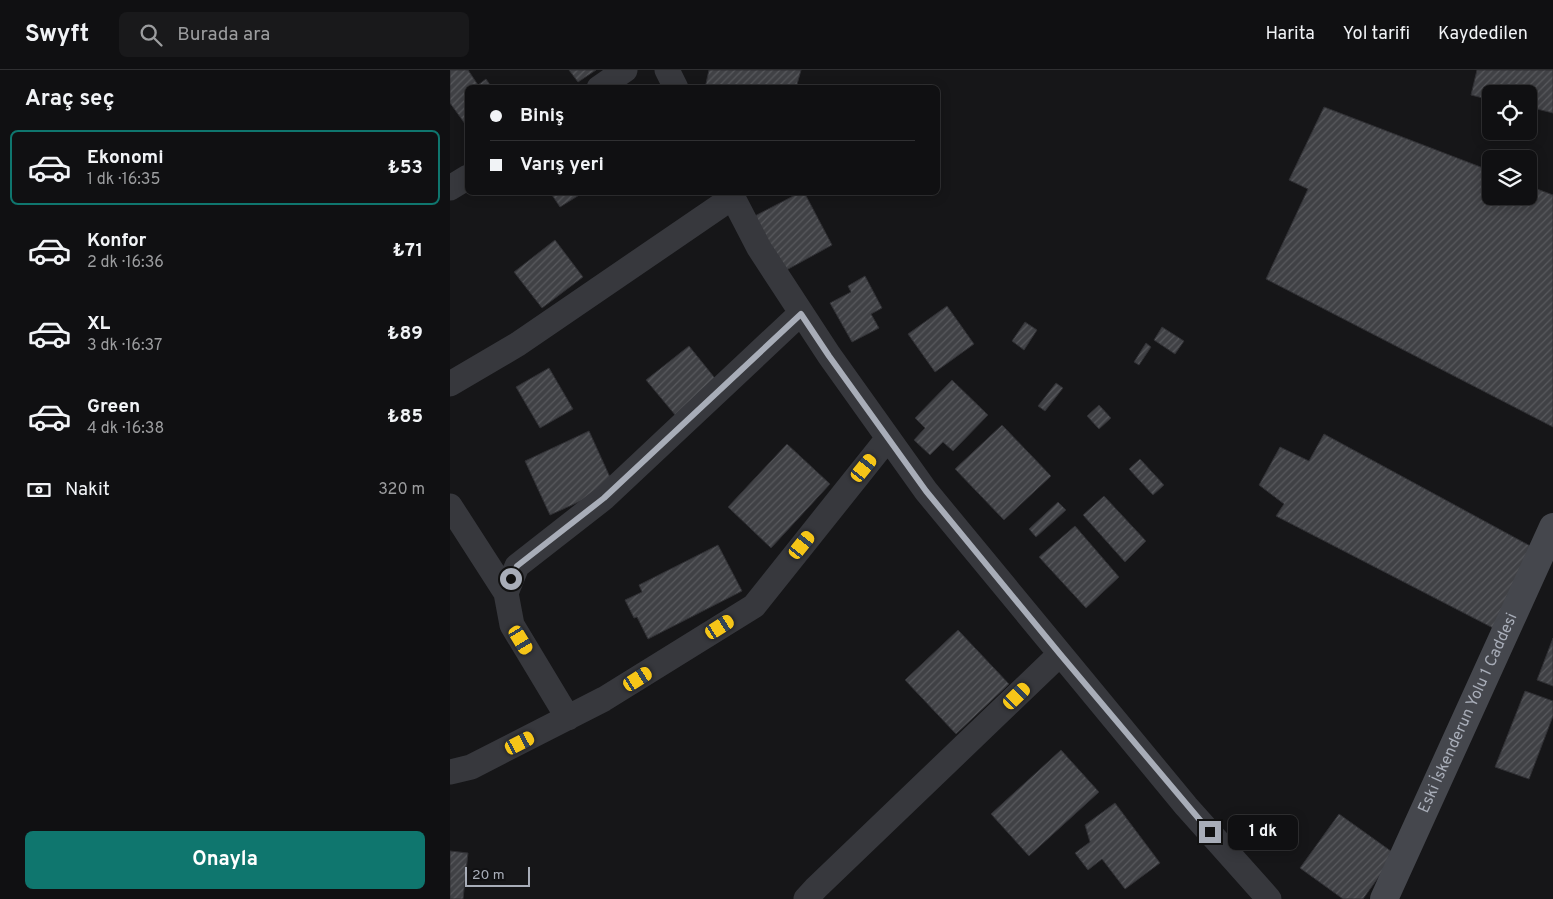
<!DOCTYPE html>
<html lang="tr">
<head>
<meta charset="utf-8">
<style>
  body { margin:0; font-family:Overpass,sans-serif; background:#19191b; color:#f1f3f6; height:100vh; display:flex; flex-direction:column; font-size:19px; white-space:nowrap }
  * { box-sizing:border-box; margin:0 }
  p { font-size:16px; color:#9c9d9f }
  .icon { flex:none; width:28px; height:28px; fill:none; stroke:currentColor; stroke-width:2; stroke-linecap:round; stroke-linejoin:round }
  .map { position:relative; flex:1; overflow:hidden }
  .drawer { display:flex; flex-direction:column; background:#101012; width:450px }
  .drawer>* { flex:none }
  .top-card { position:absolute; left:15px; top:15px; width:475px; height:110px; border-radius:8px; box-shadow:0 2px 12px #0003,0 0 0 1px #303032; display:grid; align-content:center; height:110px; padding:0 25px; background:#101012 }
  .fabs { position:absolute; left:1032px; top:15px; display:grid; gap:10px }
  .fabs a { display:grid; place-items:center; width:55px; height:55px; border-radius:8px; background:#101012; box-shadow:0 2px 12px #0003,0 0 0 1px #303032; font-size:25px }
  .scale { position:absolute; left:15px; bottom:12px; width:65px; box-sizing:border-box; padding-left:5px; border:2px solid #a8adb8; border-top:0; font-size:14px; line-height:18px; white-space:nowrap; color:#a8adb8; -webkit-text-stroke:4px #111113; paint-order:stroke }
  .end { position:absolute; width:22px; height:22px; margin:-11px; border:6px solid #a8adb8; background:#111; box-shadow:0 0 0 2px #111 }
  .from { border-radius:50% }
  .bubble { position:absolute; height:35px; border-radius:8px; background:#101012; box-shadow:0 2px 12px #0003,0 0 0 1px #303032; font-size:16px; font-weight:700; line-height:35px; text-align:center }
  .car { position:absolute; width:15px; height:30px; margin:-15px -8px; border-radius:6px; box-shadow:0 0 4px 1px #0007; background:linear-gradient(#f5c518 24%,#345 0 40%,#f5c518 0 76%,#345 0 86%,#f5c518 0) }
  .top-card b { display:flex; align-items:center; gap:18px; height:48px; font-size:19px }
  .top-card b+b { border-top:1px solid #303032 }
  .top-card i { width:12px; height:12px; background:#f1f3f6 }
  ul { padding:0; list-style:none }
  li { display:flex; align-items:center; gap:15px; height:75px; margin:0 10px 8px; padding:0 15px; border:2px solid transparent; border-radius:8px }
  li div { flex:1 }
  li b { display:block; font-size:19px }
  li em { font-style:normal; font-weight:700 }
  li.selected { border-color:#0f766e }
  li>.icon { width:45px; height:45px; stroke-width:1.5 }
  h2 { padding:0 25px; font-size:22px; line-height:60px }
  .pay { display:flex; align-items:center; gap:12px; height:55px; padding:0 25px; font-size:19px }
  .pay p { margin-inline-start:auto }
  .cta { display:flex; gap:10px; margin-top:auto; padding:10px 25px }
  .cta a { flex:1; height:58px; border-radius:8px; background:#0f766e; color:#fff; font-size:20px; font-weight:700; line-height:58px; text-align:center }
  header { display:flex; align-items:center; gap:30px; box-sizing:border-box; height:70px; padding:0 25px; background:#101012; border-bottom:1px solid #303032 }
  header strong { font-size:24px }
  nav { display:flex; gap:28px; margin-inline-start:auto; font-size:18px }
  .search { width:350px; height:45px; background:#19191b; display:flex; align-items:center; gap:12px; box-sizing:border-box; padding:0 18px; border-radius:8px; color:#9c9d9f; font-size:19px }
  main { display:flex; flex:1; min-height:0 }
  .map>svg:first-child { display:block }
</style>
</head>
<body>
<header>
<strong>Swyft</strong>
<div class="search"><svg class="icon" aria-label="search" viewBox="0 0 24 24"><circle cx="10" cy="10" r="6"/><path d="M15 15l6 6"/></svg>Burada ara</div>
<nav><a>Harita</a><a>Yol tarifi</a><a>Kaydedilen</a></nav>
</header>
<main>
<section class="drawer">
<h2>Araç seç</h2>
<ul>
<li class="selected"><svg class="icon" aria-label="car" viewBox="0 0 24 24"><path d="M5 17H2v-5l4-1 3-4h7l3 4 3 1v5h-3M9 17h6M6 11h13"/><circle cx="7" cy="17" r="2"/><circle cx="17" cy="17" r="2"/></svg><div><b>Ekonomi</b><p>1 dk · 16:35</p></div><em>₺53</em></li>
<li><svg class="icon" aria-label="car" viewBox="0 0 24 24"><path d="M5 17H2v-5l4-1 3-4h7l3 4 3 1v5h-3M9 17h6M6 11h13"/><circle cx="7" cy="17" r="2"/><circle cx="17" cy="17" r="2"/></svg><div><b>Konfor</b><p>2 dk · 16:36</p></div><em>₺71</em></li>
<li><svg class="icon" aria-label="car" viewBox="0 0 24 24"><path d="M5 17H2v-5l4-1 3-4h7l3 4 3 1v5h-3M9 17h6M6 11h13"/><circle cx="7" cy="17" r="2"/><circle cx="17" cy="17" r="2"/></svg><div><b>XL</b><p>3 dk · 16:37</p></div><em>₺89</em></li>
<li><svg class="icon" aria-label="car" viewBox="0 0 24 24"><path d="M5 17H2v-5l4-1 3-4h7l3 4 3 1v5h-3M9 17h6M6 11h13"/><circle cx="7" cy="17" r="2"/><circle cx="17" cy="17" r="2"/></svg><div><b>Green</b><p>4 dk · 16:38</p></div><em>₺85</em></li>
</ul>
<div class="pay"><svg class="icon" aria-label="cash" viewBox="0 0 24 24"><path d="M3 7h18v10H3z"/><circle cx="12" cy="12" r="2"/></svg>Nakit<p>320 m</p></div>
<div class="cta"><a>Onayla</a></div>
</section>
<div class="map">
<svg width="1103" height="829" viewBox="0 0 1103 829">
  <defs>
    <pattern id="building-hatch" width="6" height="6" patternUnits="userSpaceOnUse" patternTransform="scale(1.25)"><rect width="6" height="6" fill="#404145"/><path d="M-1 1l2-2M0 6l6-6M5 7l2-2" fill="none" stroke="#595a5e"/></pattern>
  </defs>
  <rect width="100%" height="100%" fill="#161618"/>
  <path fill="url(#building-hatch)" stroke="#303034" d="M0 0H18L28 15 36 9 42 18H18V58L0 33Z
    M119 0H146L128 12Z
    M259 0H351L346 18H255Z
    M1027 0H1103V43L1079 37V24H1041V30L1021 25Z
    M874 37 1041 101V126H1079V116L1103 125V357L816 209 858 119 839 110Z
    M100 122H134L110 137Z
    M351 122H354L382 175 331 203 301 148Z
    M105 170 133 207 92 238 64 202Z
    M415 206 432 238 421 244 429 258 402 272 380 233 401 222 398 216Z
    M497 236 524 274 485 302 458 264Z
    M575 252 587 260 574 280 562 271Z
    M712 257 734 271 725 284 704 270Z
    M696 273 701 277 689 295 684 292Z
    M239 276 268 312 226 346 196 310Z
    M99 298 123 339 90 358 66 317Z
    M502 310 538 345 503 381 493 372 480 385 464 370 475 358 465 348Z
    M606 313 613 318 595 341 588 336Z
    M649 335 661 348 649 359 637 346Z
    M552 355 601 406 554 450 505 399Z
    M139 361 164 416 100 445 75 391Z
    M874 364 1084 478 1045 559 826 446 834 434 809 415 830 377 859 391Z
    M337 374 380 414 321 478 278 437Z
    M690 389 714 415 703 425 679 399Z
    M654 426 696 471 675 492 633 445Z
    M608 432 616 440 586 467 579 459Z
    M625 456 669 507 636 538 589 487Z
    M268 475 292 521 198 569 187 547 184 548 175 530 192 522 189 515Z
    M508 560 559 614 506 664 455 610Z
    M1103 568V616L1087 610Z
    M1075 621 1103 631V646L1079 709 1045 697Z
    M611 680 649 722 579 786 541 744Z
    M665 733 710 793 675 819 652 789 638 800 625 783 640 772 635 755Z
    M889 744 945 784 913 829H893L850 798Z
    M0 781 18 783 13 829H0Z"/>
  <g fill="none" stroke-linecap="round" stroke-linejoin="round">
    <path stroke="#37383d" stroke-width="25" d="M217 0 226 18
      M149 18 175 0
      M0 118 18 107
      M280 122 309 178 379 285 476 421 736 736 819 829
      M0 314 68 274 283 127
      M0 436 56 523
      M118 648 62 555 56 523 67 496 154 428 351 243
      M0 702 21 697 154 629 304 536 438 368
      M356 829 366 818 610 584"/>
    <path stroke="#45474d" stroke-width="28" id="s1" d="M934 829 1103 457"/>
  </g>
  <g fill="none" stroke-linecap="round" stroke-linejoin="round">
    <path stroke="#a8adb8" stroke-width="6" d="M61 509 67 496 154 428 351 244 379 286 476 421 610 584 760 762"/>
  </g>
  <g text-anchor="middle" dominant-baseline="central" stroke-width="4" stroke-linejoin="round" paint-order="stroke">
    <g font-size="16" fill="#a8adb8" stroke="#111113">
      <text stroke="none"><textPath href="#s1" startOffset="204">Eski İskenderun Yolu 1 Caddesi</textPath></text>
    </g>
  </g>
</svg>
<div class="fabs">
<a><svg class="icon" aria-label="locate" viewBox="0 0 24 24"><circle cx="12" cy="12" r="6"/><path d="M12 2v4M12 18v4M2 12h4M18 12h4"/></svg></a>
<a><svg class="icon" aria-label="layers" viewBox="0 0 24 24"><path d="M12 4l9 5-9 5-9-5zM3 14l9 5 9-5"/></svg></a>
</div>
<div class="scale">20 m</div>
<i class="end from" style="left:61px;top:509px"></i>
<i class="end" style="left:760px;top:762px"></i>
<div class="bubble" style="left:778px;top:745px;width:70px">1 dk</div>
<i class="car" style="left:414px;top:398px;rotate:39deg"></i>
<i class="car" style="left:352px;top:475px;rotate:39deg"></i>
<i class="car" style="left:270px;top:557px;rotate:58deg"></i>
<i class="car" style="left:71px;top:570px;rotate:149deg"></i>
<i class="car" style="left:188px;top:609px;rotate:58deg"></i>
<i class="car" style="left:567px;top:626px;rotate:46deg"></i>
<i class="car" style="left:70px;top:673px;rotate:63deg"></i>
<div class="top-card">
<b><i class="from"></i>Biniş</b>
<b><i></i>Varış yeri</b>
</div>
</div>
</main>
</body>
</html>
